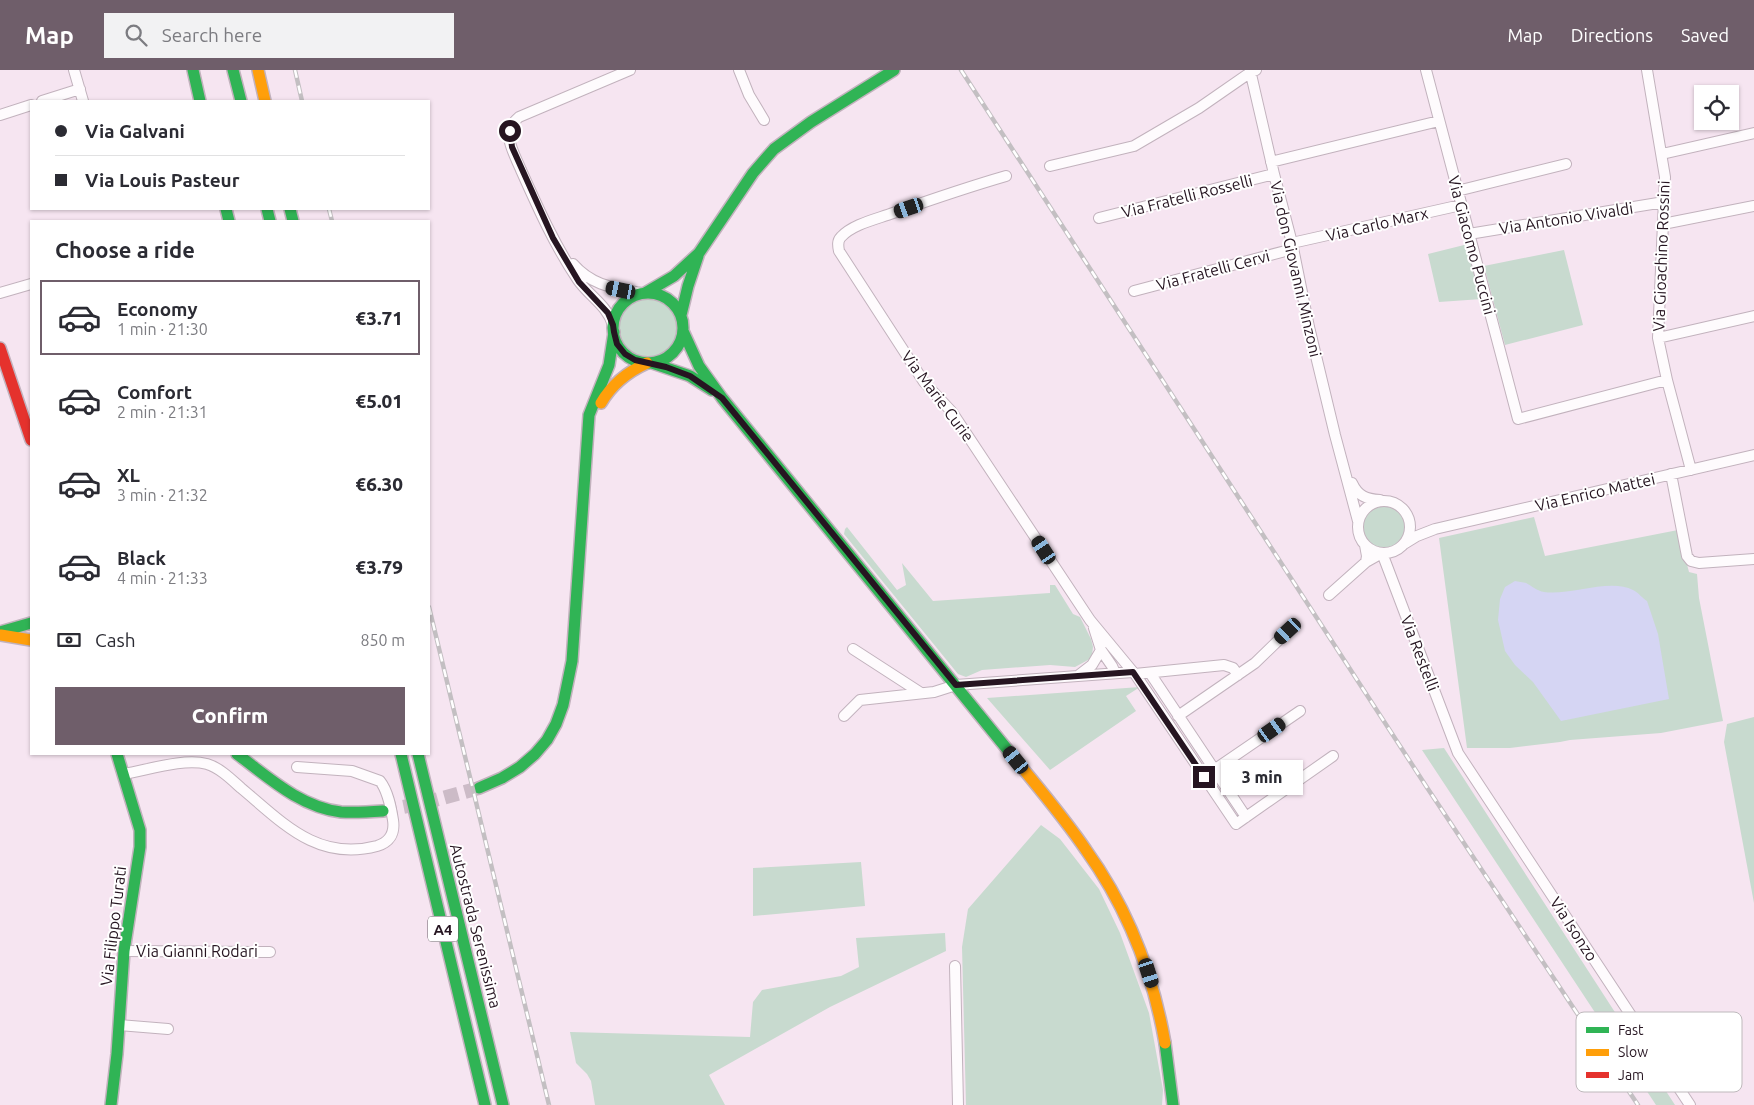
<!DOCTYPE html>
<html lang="en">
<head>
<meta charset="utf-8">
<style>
  body { margin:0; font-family:Ubuntu,sans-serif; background:#f2f2f3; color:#2b2b33; height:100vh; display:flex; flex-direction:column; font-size:19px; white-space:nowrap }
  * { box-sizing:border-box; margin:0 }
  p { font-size:16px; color:#7c7c81 }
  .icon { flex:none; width:28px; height:28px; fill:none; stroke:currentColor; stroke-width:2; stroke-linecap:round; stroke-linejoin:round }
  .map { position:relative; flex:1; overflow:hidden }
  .details { position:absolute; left:30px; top:150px; width:400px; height:535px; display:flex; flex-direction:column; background:#fff; border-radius:0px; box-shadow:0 1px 4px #0004 }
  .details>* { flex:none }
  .banner { position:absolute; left:30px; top:30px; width:400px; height:110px; border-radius:0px; box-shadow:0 1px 4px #0004; display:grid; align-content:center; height:110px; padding:0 25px; background:#fff }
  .buttons { position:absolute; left:1694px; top:15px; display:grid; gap:10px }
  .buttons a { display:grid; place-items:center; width:45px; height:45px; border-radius:0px; background:#fff; box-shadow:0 1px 4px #0004; font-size:25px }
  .end { position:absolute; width:22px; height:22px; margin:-11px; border:6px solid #261521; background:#fff; box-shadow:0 0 0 2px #fff }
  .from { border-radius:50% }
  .bubble { position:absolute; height:35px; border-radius:0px; background:#fff; box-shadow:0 1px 4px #0004; font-size:16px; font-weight:800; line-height:35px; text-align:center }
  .car { position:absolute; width:15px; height:30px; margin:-15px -8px; border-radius:6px; box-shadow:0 0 4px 1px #0007; background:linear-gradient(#222 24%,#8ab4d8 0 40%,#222 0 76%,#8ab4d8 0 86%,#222 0) }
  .banner b { display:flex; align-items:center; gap:18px; height:48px; font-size:19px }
  .banner b+b { border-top:1px solid #e1e1e2 }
  .banner i { width:12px; height:12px; background:#2b2b33 }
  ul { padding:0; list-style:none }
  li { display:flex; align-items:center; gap:15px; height:75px; margin:0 10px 8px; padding:0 15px; border:2px solid transparent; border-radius:0px }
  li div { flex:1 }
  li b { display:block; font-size:19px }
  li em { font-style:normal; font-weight:800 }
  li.active { border-color:#6f5e6a }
  li>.icon { width:45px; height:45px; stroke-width:1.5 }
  h2 { padding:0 25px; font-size:22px; line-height:60px }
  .pay { display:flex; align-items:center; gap:12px; height:55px; padding:0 25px; font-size:19px }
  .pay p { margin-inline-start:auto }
  .primary-button { display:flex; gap:10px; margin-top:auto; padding:10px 25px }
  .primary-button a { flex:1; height:58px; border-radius:0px; background:#6f5e6a; color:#fff; font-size:20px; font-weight:800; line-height:58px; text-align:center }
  header { display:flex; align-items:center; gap:30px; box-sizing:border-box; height:70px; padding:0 25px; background:#6f5e6a; color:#fff }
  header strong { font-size:24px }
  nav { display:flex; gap:28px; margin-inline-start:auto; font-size:18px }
  .search { width:350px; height:45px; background:#f2f2f3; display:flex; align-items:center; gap:12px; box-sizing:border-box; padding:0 18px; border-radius:0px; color:#7c7c81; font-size:19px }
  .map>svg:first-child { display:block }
</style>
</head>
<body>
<header>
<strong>Map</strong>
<div class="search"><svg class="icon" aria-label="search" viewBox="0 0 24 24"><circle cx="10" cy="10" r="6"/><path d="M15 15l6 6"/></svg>Search here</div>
<nav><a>Map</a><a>Directions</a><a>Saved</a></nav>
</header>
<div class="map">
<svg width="1754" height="1035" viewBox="0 0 1754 1035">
  <rect width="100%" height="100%" fill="#f6e5f1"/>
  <path fill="#c8dacf" d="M1468 174 1482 229 1439 232 1428 184Z
    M1564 180 1583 255 1505 275 1484 196Z
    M618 257a30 30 0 1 1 60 0a30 30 0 1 1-60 0Z
    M1363 457a21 21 0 1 1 42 0a21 21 0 1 1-42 0Z
    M1534 447 1545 486 1678 460 1689 502 1697 504 1699 528 1723 651 1661 663 1570 670 1560 672 1510 678H1467L1439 468Z
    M847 457 897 520 906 515 902 493 933 531 1050 523V515H1055L1073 544 1080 547 1091 569 1093 577 1092 585 1088 590 1075 597 1050 595 982 600 966 607 958 604 844 464 845 459Z
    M1140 617 1126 626 1136 641 1050 700 987 628Z
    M1754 647V833L1724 672 1727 654Z
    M1444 678 1675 1035H1656L1422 680Z
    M1041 755 1060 769 1099 819 1120 863 1149 943 1163 1020 1162 1035H966L962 877 968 839Z
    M861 792 865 836 753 846V798Z
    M945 863 946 881 830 937 709 1005 725 1035H595L591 1011 587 1004 576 993 570 962 750 967 753 932 762 920 841 906 859 897 856 868Z"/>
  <path fill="#d5d5f3" d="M1515 511C1518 512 1523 512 1526 513 1532 516 1537 521 1544 522 1569 526 1610 508 1633 520 1638 522 1642 528 1647 531L1658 564 1669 629 1561 651 1533 612 1515 595 1505 581 1498 550 1500 529 1505 517Z"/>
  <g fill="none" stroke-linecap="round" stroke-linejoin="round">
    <path stroke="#ccbbc7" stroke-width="14" stroke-dasharray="14 7" stroke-linecap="butt" d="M383 741 428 732 479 718"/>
    <g stroke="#c2b2bd" stroke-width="12">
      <path id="street" d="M74 0 83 31
        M739 0 749 25 764 50
        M1250 0 1274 104 1292 173 1309 257 1335 365 1358 451
        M1426 0 1518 349 1667 310
        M1647 0 1665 107 1658 268 1667 310 1691 400
        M42 31 80 19
        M0 45 31 35
        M1662 84 1754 63
        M1271 92 1439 51
        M1050 96 1134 76 1199 38 1251 2 1256 0
        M1006 106C968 117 930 130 893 143 877 149 853 154 841 167 837 171 838 176 839 181L924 312 952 342 1090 550 1133 602
        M1457 121 1566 94
        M1099 148 1274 104
        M1663 154 1754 136
        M1469 164 1664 132
        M1292 173 1461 135
        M573 194C592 216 615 218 641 223
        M1134 221 1293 179
        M0 223 31 214
        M613 255C607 235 589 226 578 210 555 176 538 138 521 100 517 90 510 78 509 67 509 59 513 52 519 47L630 0
        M1658 268 1754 246
        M1671 404 1687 486 1691 491 1699 493 1754 489
        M1352 413C1358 426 1366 429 1380 430
        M1358 457a26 26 0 1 1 52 0a26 26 0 1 1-52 0Z
        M1404 474 1417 466 1435 459 1754 385
        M1365 475 1367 486 1366 492 1382 483 1458 683 1690 1035
        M1329 525 1366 492
        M853 579 921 623
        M1101 580 1112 596 1115 603
        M1150 603 1246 747
        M1135 604 1236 754 1333 686
        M1079 605 1092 595 1101 580 1094 558
        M844 646 860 630 934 622 956 615 1133 602 1135 604 1224 595 1233 598 1238 605
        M1178 646 1255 593 1288 561
        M1211 702 1300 641
        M124 704C148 700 183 688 207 694 220 698 231 709 241 718 282 752 317 792 377 776 390 772 395 763 393 750 391 738 388 721 380 711L352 701 297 697
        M124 881 270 882
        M955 896 958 1035
        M119 955 168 959"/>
    </g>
    <g stroke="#c2b2bd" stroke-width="14">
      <path id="fast" d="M193 0 200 31
        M233 0 241 31
        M226 139 229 151
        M267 139 270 151
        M290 139 293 151
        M645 223 674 206 699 183 753 103 774 79 811 52 894 0
        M613 258a35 35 0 1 1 70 0a35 35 0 1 1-70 0Z
        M681 245 688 216 698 186
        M683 261 699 296 722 328 1011 684
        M652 293 690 306 712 320
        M0 562 31 553
        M237 684C268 707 300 737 341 742 355 743 369 742 383 741
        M401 684 485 1035
        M418 684 503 1035
        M479 718 502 708 520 697 535 684 547 670 556 654 563 635 572 591 589 345 609 295 614 262
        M1165 973 1173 1035
        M111 1035 117 984 124 881 140 777V760L117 684"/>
    </g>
    <g stroke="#c2b2bd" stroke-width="14">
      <path id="slow" d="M258 0 265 31
        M601 333C612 314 627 302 647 293
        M1 565 31 570
        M1011 684C1036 715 1063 746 1086 780 1127 837 1153 904 1165 973"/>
    </g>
    <g stroke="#c2b2bd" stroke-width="14">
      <path id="jam" d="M0 278 31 370"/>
    </g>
    <use href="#street" stroke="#fefbfd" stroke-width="10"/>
    <use href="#fast" stroke="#30b455" stroke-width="11"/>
    <use href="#slow" stroke="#ff9f0a" stroke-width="11"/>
    <use href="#jam" stroke="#e5322d" stroke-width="11"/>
    <g stroke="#c3bfc2" stroke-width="4.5">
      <path id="rail" d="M295 0 302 31
        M961 0 1426 716 1638 1035
        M329 139 332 151
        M429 537 549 1035"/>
    </g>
    <use href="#rail" stroke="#fff" stroke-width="2.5" stroke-dasharray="8" stroke-linecap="butt"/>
  </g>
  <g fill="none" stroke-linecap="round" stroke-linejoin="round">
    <path stroke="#261521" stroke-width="6" d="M510 61 512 77 553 168 579 212 608 243 613 255 614 262 617 274 625 284 635 290 666 297 690 306 722 328 956 615 1133 602 1204 707"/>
  </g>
  <g text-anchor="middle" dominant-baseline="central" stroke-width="4" stroke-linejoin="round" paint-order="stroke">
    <rect fill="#fff" stroke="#675b64" stroke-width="1" x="428" y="846.5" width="30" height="25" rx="4"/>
    <g font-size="15" font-weight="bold" fill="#261521">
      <text x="443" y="859">A4</text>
    </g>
    <g font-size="16" fill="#261521" stroke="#fff">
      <text transform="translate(1187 126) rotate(-14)">Via Fratelli Rosselli</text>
      <text transform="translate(1566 148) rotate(-9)">Via Antonio Vivaldi</text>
      <text transform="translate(1377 154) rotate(-13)">Via Carlo Marx</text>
      <text transform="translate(1472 175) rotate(75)">Via Giacomo Puccini</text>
      <text transform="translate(1661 186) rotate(-88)">Via Gioachino Rossini</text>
      <text transform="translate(1296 199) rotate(77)">Via don Giovanni Minzoni</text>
      <text transform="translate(1213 200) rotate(-15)">Via Fratelli Cervi</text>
      <text transform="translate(938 326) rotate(53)">Via Marie Curie</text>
      <text transform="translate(1595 422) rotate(-13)">Via Enrico Mattei</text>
      <text transform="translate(1420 583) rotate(69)">Via Restelli</text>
      <text transform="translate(113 856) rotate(-83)">Via Filippo Turati</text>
      <text transform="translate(476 856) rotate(76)">Autostrada Serenissima</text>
      <text transform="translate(1574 859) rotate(57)">Via Isonzo</text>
      <text x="197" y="881">Via Gianni Rodari</text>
    </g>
  </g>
  <rect x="1576" y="942" width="166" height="80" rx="8" fill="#fff" stroke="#beb9bc" stroke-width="1"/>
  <rect x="1586" y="957" width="23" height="6" fill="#30b455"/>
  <rect x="1586" y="979" width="23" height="7" fill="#ff9f0a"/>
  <rect x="1586" y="1002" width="23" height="6" fill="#e5322d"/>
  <g font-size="14" fill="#261521">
    <text x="1618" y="965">Fast</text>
    <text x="1618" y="987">Slow</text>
    <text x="1618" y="1010">Jam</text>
  </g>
</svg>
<div class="buttons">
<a><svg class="icon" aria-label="locate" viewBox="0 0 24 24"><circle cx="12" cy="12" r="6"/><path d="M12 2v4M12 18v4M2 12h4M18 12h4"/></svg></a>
</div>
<i class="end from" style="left:510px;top:61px"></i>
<i class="end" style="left:1204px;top:707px"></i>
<div class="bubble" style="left:1221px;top:690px;width:82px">3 min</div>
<i class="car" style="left:909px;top:138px;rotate:251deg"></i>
<i class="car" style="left:621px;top:220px;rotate:282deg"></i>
<i class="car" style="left:1044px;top:480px;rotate:327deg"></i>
<i class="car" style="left:1288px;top:561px;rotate:227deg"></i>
<i class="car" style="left:1272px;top:660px;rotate:55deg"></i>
<i class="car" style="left:1016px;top:690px;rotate:321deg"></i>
<i class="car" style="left:1149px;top:903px;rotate:162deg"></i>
<div class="banner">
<b><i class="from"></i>Via Galvani</b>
<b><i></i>Via Louis Pasteur</b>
</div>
<section class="details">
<h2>Choose a ride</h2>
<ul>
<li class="active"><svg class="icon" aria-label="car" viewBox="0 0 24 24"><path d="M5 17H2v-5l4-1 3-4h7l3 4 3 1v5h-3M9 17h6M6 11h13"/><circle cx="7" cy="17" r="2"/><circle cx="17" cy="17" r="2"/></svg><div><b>Economy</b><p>1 min · 21:30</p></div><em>€3.71</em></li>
<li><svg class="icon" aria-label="car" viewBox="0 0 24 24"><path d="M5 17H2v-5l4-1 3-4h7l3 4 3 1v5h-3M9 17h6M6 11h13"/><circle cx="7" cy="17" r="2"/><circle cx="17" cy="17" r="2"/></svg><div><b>Comfort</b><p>2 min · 21:31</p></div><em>€5.01</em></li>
<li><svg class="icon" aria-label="car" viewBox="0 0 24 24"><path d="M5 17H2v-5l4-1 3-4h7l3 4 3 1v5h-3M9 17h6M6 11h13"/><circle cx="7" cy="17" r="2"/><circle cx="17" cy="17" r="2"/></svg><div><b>XL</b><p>3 min · 21:32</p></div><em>€6.30</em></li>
<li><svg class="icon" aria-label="car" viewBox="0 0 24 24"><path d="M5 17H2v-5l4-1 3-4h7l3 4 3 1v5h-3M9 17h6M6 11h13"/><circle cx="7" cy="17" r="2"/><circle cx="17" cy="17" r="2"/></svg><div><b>Black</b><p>4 min · 21:33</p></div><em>€3.79</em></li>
</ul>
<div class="pay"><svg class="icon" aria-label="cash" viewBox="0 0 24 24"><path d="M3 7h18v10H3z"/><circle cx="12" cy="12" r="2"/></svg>Cash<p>850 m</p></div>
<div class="primary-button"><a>Confirm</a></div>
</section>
</div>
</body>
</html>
